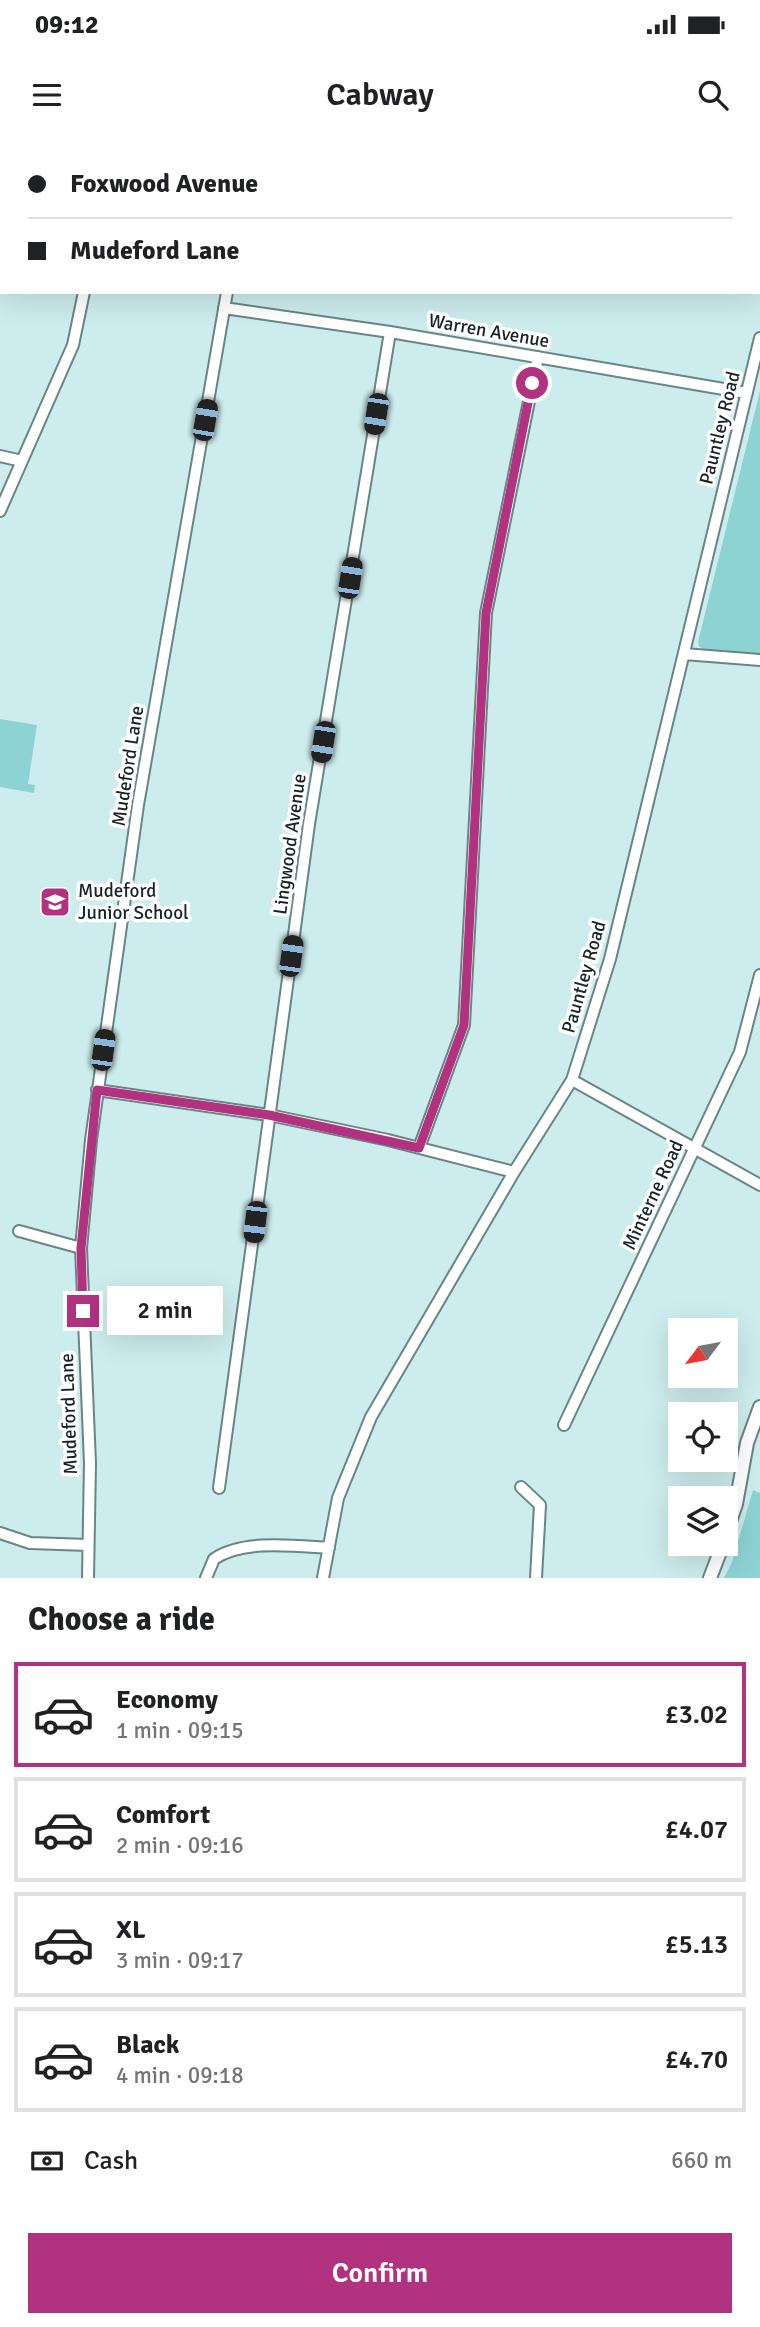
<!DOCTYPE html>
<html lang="en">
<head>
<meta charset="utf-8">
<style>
  body { margin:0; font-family:Signika,sans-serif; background:#f2f2f2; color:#202124; height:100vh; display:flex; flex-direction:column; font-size:26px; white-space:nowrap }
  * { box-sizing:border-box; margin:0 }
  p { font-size:23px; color:#757577 }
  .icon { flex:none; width:38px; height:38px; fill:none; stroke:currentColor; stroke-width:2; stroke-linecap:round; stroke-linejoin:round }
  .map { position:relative; height:1438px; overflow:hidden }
  .drawer { display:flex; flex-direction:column; background:#fff; flex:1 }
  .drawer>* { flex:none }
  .hud { position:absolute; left:0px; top:0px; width:761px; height:154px; box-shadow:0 7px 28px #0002; display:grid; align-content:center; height:154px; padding:0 28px; background:#fff }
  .needle { width:46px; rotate:238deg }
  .fabs { position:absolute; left:668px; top:1178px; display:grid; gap:14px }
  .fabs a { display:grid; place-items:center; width:70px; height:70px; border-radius:0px; background:#fff; box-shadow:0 7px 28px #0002; font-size:35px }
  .end { position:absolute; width:32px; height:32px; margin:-16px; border:9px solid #b1327f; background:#fff; box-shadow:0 0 0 4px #fff }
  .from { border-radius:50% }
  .bubble { position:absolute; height:49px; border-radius:0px; background:#fff; box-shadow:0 7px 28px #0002; font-size:23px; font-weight:600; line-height:49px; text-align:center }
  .car { position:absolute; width:21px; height:42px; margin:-21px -10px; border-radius:9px; box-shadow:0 0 5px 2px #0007; background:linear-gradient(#222 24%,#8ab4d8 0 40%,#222 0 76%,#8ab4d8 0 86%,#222 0) }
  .hud b { display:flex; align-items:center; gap:24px; height:66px; font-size:26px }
  .hud b+b { border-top:2px solid #e0e0e0 }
  .hud i { width:18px; height:18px; background:#202124 }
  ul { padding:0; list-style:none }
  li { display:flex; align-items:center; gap:21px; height:105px; margin:0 14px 10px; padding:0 14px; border:4px solid #e0e0e0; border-radius:0px }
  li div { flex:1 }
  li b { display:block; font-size:26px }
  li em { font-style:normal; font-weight:600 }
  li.active { border-color:#b1327f }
  li>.icon { width:63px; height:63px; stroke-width:1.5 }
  h2 { padding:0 28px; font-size:32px; line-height:84px }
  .pay { display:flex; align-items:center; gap:18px; height:77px; padding:0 28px; font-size:26px }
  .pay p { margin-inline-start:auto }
  .button { display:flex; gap:14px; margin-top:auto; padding:14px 28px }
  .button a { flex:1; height:80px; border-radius:0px; background:#b1327f; color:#fff; font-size:28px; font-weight:600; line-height:80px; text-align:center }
  .status { display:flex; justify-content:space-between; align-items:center; height:49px; padding:0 35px; background:#fff; direction:ltr }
  .status svg { height:19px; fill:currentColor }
  header { display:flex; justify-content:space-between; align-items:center; height:91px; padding:0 28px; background:#fff; font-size:32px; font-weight:600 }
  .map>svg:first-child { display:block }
</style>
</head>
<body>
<div class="status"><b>09:12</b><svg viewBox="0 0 49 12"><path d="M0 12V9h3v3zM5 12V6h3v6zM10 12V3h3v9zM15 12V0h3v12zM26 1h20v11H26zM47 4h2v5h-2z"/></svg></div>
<header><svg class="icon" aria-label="menu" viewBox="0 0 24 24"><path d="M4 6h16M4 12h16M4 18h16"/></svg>Cabway<svg class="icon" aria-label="search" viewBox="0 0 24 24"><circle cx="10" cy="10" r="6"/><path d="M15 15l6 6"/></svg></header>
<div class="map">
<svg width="760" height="1438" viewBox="0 0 760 1438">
  <rect width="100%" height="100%" fill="#cdeced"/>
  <path fill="#8dd3d4" d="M760 251V514L705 511 699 506 698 502Z
    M0 579 37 585 28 644 35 645 34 653 0 647Z
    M753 1350 760 1353V1438H724L732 1422Z"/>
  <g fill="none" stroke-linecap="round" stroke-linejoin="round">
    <g stroke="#698586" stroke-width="14">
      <path id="minor" d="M38 2 39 0
        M266 2V0
        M528 2 529 0
        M683 2V0
        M0 89H2
        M224 168 390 192 747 253
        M0 316 22 321
        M0 371 73 205 84 152
        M684 514 760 520
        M572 940 760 1045
        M97 950 269 975 388 1000 514 1032
        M419 1008 464 885 486 473 538 217
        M19 1091 81 1108
        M564 1285 740 912 760 835
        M521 1347 540 1365 536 1438
        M219 1348 309 684 390 192
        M0 1393 30 1403 88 1405
        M88 1438 90 1323 81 1108 91 1000 138 665 227 152
        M206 1438 214 1419C243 1399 295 1406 329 1408
        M323 1438 338 1358 371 1277 514 1032 572 940 610 819 760 198"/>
    </g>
    <g stroke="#698586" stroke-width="16">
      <path id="tertiary" d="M726 1393 736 1364 747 1303 760 1267
        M710 1438 723 1404"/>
    </g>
    <use href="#minor" stroke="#fff" stroke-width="10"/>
    <use href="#tertiary" stroke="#fff" stroke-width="12"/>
  </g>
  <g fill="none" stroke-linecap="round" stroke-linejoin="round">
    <path stroke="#b1327f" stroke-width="9" d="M83 1171 81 1108 97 950 269 975 419 1008 464 885 486 473 532 243"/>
  </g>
  <defs>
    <g id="school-square" transform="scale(1.575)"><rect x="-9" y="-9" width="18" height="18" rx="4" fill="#b1327f" stroke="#fff"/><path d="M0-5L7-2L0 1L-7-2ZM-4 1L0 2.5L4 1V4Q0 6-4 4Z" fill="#fff"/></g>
  </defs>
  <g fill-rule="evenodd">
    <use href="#school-square" x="55" y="762"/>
  </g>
  <g text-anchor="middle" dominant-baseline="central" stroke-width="7" stroke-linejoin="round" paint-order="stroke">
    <g font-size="19" fill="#182424" stroke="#fff">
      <text transform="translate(489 191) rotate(10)">Warren Avenue</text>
      <text transform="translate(720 288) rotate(-76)">Pauntley Road</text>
      <text transform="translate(128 626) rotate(-81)">Mudeford Lane</text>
      <text transform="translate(290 704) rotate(-82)">Lingwood Avenue</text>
      <text transform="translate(584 837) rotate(-74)">Pauntley Road</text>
      <text transform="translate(653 1055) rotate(-65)">Minterne Road</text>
      <text transform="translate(69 1274) rotate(-92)">Mudeford Lane</text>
    </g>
    <g font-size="19" fill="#182424" stroke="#fff" text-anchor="start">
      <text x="78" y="751">Mudeford<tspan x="78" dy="22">Junior School</tspan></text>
    </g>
  </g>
</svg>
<div class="fabs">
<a><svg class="needle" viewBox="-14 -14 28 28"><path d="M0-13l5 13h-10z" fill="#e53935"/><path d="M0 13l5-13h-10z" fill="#757577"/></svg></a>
<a><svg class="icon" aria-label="locate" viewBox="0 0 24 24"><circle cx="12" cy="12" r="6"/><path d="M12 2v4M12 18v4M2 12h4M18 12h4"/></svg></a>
<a><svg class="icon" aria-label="layers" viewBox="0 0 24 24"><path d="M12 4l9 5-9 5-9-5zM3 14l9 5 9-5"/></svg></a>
</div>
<i class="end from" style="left:532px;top:243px"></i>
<i class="end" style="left:83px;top:1171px"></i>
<div class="bubble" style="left:107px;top:1146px;width:116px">2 min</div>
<i class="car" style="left:376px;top:274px;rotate:189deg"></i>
<i class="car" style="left:205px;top:280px;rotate:10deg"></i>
<i class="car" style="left:350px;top:438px;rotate:9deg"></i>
<i class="car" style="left:323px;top:602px;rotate:189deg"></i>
<i class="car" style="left:291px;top:816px;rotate:8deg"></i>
<i class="car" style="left:103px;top:910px;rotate:8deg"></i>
<i class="car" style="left:255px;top:1082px;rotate:187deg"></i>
<div class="hud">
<b><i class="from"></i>Foxwood Avenue</b>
<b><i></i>Mudeford Lane</b>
</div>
</div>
<section class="drawer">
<h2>Choose a ride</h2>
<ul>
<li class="active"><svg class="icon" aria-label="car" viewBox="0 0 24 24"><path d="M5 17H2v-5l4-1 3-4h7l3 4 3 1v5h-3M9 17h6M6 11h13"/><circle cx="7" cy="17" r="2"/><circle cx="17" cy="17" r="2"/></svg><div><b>Economy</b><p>1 min · 09:15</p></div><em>£3.02</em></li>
<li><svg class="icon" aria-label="car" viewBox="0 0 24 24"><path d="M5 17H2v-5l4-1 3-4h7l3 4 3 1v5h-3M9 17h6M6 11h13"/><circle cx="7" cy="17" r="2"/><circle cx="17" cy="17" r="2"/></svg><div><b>Comfort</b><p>2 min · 09:16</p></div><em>£4.07</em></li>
<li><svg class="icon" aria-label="car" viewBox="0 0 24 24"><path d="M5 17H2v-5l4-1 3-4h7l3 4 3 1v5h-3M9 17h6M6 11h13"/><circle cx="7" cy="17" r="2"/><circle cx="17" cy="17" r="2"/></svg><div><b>XL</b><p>3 min · 09:17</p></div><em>£5.13</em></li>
<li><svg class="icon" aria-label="car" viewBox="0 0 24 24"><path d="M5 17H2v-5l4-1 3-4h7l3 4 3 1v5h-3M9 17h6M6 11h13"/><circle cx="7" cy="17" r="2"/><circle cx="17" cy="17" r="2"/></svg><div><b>Black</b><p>4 min · 09:18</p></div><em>£4.70</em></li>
</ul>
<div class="pay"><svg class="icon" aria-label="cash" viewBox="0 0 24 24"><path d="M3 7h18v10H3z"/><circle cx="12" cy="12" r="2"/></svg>Cash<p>660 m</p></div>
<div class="button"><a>Confirm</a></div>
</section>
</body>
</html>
